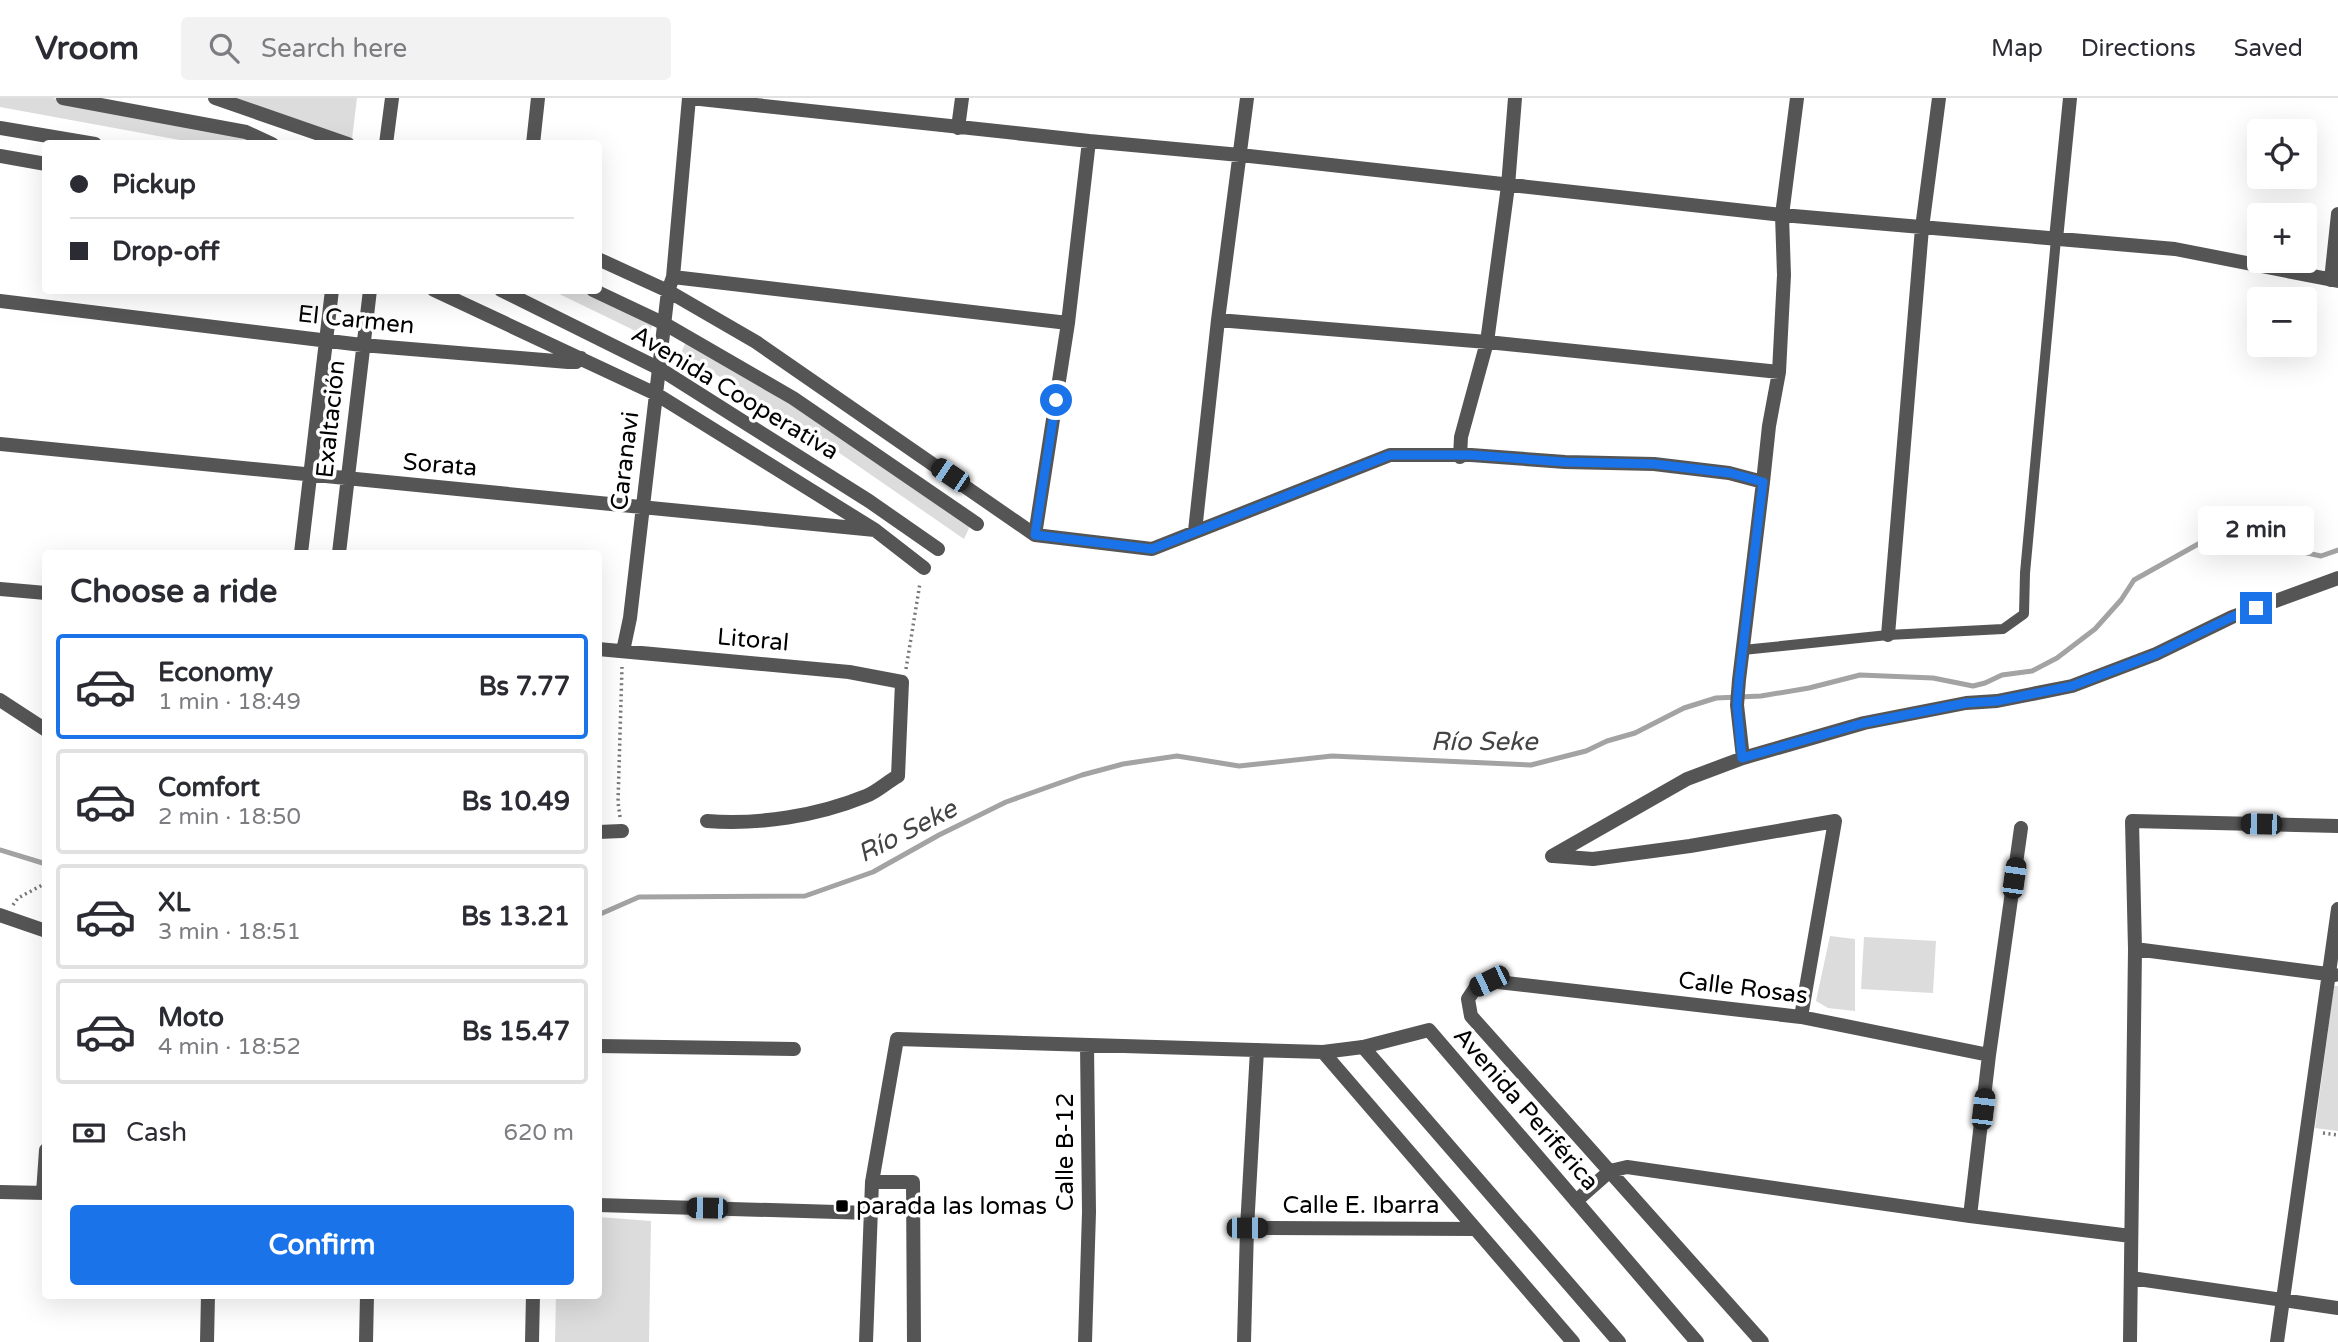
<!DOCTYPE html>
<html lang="en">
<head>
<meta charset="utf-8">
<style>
  body { margin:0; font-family:"Varela Round",sans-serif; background:#f2f2f3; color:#2b2b33; height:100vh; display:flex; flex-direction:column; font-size:26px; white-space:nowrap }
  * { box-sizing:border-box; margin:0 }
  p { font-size:23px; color:#7c7c81 }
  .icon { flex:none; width:38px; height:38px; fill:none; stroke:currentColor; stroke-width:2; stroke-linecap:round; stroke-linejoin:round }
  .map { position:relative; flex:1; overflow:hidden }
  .details { position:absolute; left:42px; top:452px; width:560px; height:749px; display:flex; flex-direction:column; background:#fff; border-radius:7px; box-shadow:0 7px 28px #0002 }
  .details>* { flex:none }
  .top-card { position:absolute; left:42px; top:42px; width:560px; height:154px; border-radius:7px; box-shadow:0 7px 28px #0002; display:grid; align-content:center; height:154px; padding:0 28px; background:#fff }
  .buttons { position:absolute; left:2247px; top:21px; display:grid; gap:14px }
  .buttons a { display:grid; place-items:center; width:70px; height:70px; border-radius:7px; background:#fff; box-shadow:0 7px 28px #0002; font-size:35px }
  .end { position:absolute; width:32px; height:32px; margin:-16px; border:9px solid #1a73e8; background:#fff; box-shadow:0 0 0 4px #fff }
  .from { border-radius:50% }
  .bubble { position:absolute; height:49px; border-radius:7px; background:#fff; box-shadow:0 7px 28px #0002; font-size:23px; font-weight:700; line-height:49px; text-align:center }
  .car { position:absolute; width:21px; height:42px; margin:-21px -10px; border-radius:9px; box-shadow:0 0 5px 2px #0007; background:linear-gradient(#222 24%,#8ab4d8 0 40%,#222 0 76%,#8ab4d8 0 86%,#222 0) }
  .top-card b { display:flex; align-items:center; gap:24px; height:66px; font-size:26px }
  .top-card b+b { border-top:2px solid #e1e1e2 }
  .top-card i { width:18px; height:18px; background:#2b2b33 }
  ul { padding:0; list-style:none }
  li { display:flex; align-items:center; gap:21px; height:105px; margin:0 14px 10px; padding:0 14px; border:4px solid #e1e1e2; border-radius:7px }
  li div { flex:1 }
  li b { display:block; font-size:26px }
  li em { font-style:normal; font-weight:700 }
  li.selected { border-color:#1a73e8 }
  li>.icon { width:63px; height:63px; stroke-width:1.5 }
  h2 { padding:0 28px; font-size:32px; line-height:84px }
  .pay { display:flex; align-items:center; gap:18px; height:77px; padding:0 28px; font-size:26px }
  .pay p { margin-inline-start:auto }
  .cta { display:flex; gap:14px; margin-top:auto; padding:14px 28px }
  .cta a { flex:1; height:80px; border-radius:7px; background:#1a73e8; color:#fff; font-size:28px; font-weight:700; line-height:80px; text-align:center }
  header { display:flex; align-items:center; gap:42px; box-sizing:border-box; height:98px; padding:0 35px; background:#fff; border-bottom:2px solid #e1e1e2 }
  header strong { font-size:33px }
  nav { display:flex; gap:38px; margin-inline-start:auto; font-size:24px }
  .search { width:490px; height:63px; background:#f2f2f3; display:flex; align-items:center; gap:18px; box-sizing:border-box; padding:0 24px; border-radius:7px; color:#7c7c81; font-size:26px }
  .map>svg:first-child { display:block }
</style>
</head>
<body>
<header>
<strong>Vroom</strong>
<div class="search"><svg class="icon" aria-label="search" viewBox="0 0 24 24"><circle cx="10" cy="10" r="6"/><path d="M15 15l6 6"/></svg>Search here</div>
<nav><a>Map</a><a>Directions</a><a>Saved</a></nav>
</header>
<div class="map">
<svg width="2338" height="1244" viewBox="0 0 2338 1244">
  <rect width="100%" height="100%" fill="#fff"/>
  <path fill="#dcdcdc" d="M0 0H52L249 36 274 45H196L0 9Z
    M234 0H357L352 41Z
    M553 193H587L653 225 648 239Z
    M688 239 818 318 970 428 964 441 809 334 681 255Z
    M1830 838 1855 841V913L1828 910 1816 903Z
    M1864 839 1936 843 1933 895 1861 891Z
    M2334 888H2338V1033L2315 1030Z
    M599 1119 651 1123 649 1244H555L556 1197H598Z"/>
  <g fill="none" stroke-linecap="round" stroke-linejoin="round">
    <path stroke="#a3a3a3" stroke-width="5" d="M0 752 46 766
      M598 817 639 799 805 798 873 774 939 737 1006 704 1082 677 1123 666 1177 658 1239 668 1332 658 1531 667 1586 653 1607 643 1635 635 1684 610 1716 600 1761 598 1809 590 1860 577 1933 580 1973 588 1985 585 2002 577 2032 573 2057 560 2095 531 2121 502 2134 482 2200 445 2242 441 2321 458 2338 452"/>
    <path stroke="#777" stroke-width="3.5" stroke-dasharray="2 3.5" stroke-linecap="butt" d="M906 571 920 485
      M620 719 618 704 622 569
      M13 807 18 800 46 785
      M2323 1035 2338 1037"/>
    <path stroke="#555" stroke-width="10" d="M1743 552 1888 537 2003 531 2024 516 2025 475 2056 141"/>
    <path stroke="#555" stroke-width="14" d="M215 0 348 46
      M691 0 1089 43 1240 57 1782 117 2175 151 2338 183
      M958 30 962 0
      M386 46 392 0
      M533 46 538 0
      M0 58 46 66
      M2056 141 2070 0
      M598 161 668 193 756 244 1035 437 1152 451 1390 357H1471L1565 364 1654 366 1729 375 1763 384 1739 582 1737 607 1743 660
      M673 179 1068 225
      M2331 182 2338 116
      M434 192 656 296 875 432 924 470
      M0 203 362 247 568 264H576L581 260
      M1218 222 1487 244 1779 274
      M0 346 875 432
      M1460 359 1461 339 1487 244 1508 88 1515 0
      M1763 384 1769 328 1779 274 1784 177 1782 117 1797 0
      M1195 433 1218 222 1247 0
      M1035 437 1068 225 1089 43
      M301 455 332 192
      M339 455 370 192
      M0 491 46 495
      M1888 537 1922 130 1939 0
      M598 551 849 574 902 584 898 678C887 684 877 694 866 698 817 718 759 727 707 723
      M623 553 630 520 668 193 673 179 689 0
      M0 602 46 632
      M598 734 622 733
      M1552 758 1687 681 1743 660 1864 625 1966 605 1997 603 2072 588 2156 556 2232 519 2338 480
      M1553 758 1593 761 1690 748 1835 723 1801 919
      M0 817 46 833
      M2135 851 2335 877
      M598 948 794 951
      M1323 954 1573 1244
      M872 1084H913L914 1244
      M0 1094 46 1095
      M43 1095 46 1052
      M1576 1103 1610 1073 1627 1069 1970 1118 2131 1138
      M598 1107 870 1115
      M1970 1118 1989 957 2021 730
      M1247 1130 1475 1131
      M2131 1180 2338 1210
      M207 1244 208 1197
      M366 1244 367 1197
      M532 1244 533 1197
      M866 1244 872 1084 897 941 1323 954 1363 949
      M1085 1244 1089 1114 1087 947
      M1244 1244 1247 1130 1257 952
      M1762 1244 1471 918 1468 901 1476 889 1489 883 1801 919 1989 957
      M2130 1244 2135 851 2132 723 2338 728
      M2277 1244 2338 811"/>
    <path stroke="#555" stroke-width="14" d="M63 0 246 34 272 46
      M0 30 95 46
      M501 192 660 271 869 403 938 451
      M593 192 665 226 793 300 977 426
      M1619 1244 1363 949 1429 932 1697 1244"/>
  </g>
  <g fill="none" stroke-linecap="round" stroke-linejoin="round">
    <path stroke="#1a73e8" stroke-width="9" d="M1056 302 1035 437 1152 451 1390 357H1471L1565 364 1654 366 1730 375 1763 384 1739 582 1737 607 1742 660 1864 625 1966 605 1997 603 2072 588 2156 556 2232 519 2256 510"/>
  </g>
  <rect fill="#000" stroke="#fff" stroke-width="2.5" x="835" y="1101" width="14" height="14" rx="3.5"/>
  <g text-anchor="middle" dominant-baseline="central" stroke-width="7" stroke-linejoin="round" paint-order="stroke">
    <g font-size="24" fill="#000" stroke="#fff">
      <text transform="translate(356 222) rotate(6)">El Carmen</text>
      <text transform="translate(735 295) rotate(31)">Avenida Cooperativa</text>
      <text transform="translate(331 321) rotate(-84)">Exaltación</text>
      <text transform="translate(625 363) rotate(-83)">Caranavi</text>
      <text transform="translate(440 367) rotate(5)">Sorata</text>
      <text transform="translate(753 542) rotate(5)">Litoral</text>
      <text transform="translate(1743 890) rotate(7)">Calle Rosas</text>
      <text transform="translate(1526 1011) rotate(49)">Avenida Periférica</text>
      <text transform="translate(1065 1054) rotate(-90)">Calle B-12</text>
      <text x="1361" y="1107">Calle E. Ibarra</text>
    </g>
    <g font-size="24" fill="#000" stroke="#fff" text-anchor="start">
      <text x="856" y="1108">parada las lomas</text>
    </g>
    <g font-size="26" font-style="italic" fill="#444" stroke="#fff">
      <text x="1484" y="643">Río Seke</text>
      <text transform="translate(907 733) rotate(-27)">Río Seke</text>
    </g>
  </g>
</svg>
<div class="buttons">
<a><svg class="icon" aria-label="locate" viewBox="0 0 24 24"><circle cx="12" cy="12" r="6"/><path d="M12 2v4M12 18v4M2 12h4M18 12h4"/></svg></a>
<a>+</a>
<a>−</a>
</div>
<i class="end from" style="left:1056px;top:302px"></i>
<i class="end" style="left:2256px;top:510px"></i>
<div class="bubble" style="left:2198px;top:408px;width:116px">2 min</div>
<i class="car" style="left:950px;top:377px;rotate:304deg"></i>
<i class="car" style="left:2261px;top:726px;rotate:271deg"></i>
<i class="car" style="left:2014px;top:780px;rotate:8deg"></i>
<i class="car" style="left:1489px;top:883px;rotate:244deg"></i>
<i class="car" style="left:1983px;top:1011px;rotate:7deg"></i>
<i class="car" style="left:707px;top:1110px;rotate:271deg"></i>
<i class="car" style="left:1247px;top:1130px;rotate:90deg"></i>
<div class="top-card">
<b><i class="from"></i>Pickup</b>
<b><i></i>Drop-off</b>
</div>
<section class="details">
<h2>Choose a ride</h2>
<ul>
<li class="selected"><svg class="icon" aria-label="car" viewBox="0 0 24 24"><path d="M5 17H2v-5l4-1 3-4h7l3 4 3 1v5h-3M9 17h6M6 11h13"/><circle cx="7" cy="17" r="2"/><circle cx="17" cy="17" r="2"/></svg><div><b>Economy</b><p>1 min · 18:49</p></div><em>Bs 7.77</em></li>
<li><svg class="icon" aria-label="car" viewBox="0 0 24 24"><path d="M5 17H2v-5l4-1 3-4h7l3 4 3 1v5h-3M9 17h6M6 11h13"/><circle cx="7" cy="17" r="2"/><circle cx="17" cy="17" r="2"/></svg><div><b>Comfort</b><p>2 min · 18:50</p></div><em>Bs 10.49</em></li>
<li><svg class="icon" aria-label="car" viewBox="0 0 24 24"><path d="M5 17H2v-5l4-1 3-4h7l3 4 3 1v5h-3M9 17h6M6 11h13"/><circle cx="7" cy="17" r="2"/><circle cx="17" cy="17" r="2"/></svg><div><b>XL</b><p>3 min · 18:51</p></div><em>Bs 13.21</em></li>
<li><svg class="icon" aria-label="car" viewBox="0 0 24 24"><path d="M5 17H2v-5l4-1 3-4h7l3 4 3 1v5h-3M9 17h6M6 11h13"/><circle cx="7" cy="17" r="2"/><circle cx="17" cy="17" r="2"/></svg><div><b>Moto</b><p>4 min · 18:52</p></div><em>Bs 15.47</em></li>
</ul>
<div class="pay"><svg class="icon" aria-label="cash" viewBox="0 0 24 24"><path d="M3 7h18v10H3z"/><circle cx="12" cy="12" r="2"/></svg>Cash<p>620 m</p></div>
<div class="cta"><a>Confirm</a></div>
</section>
</div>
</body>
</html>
